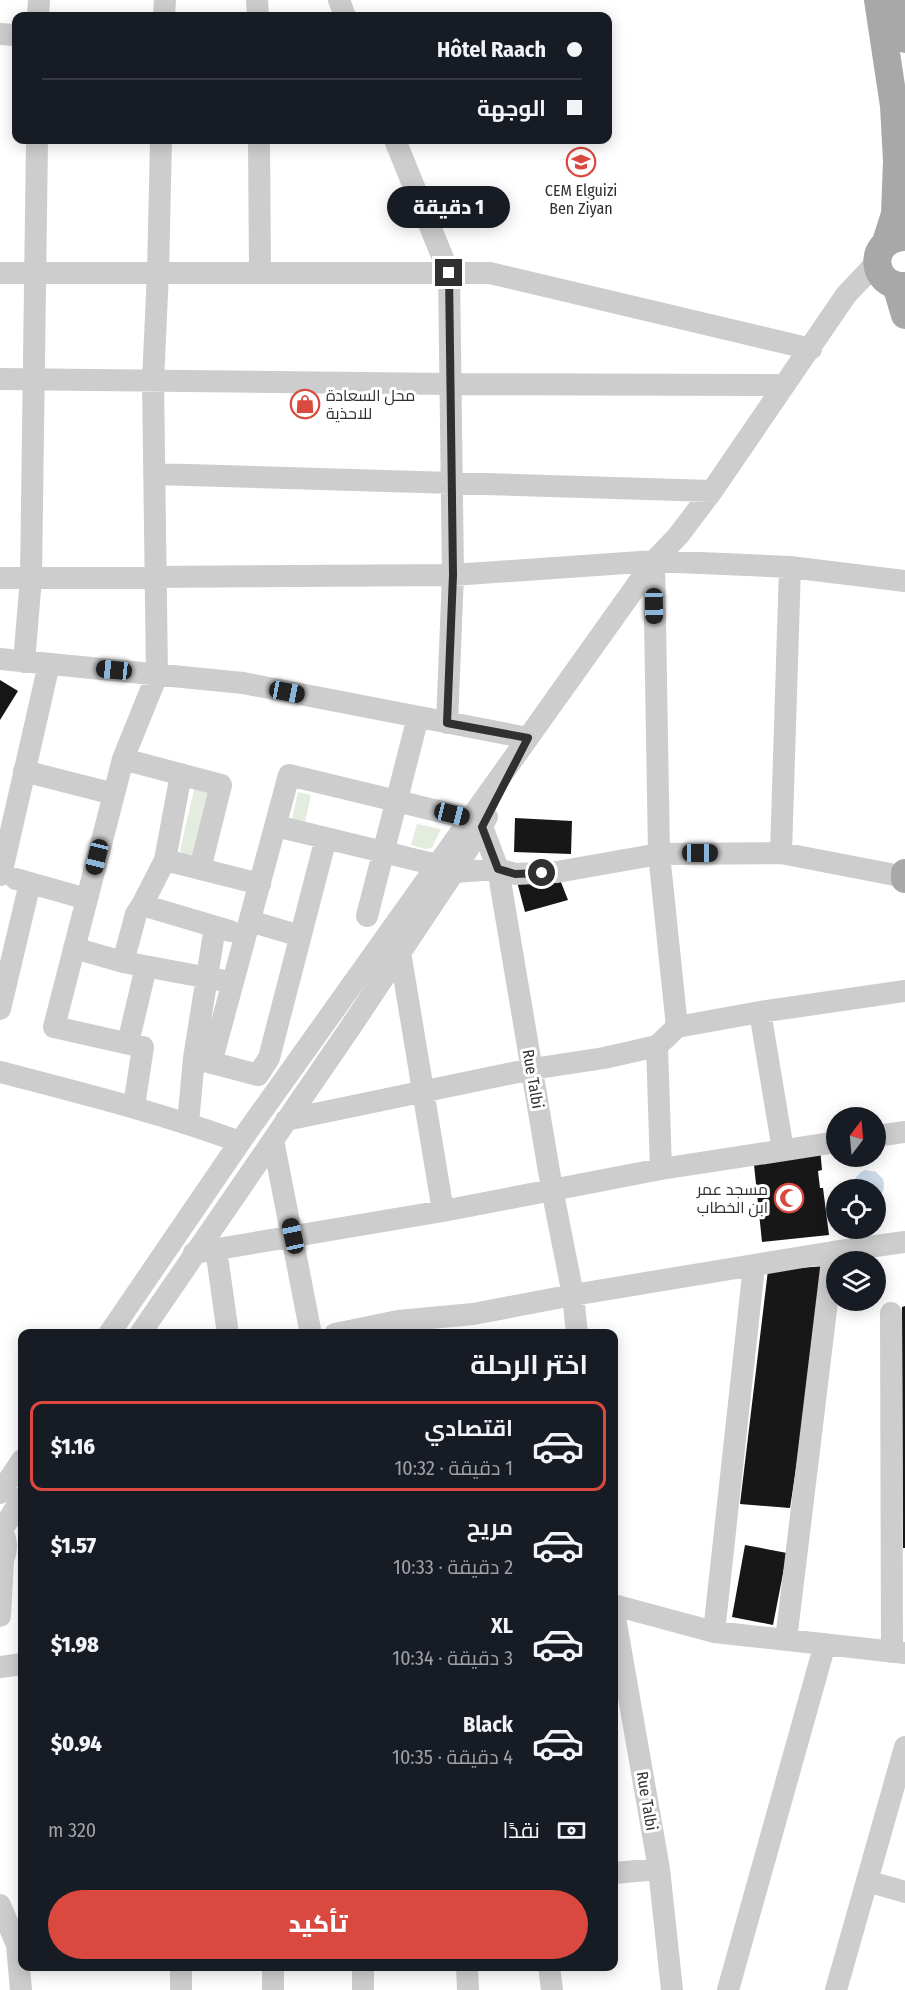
<!DOCTYPE html>
<html lang="ar">
<head>
<meta charset="utf-8">
<style>
  body { margin:0; font-family:"Fira Sans Condensed",Cairo,sans-serif; background:#20242c; color:#f1f3f6; direction:rtl; height:100vh; display:flex; flex-direction:column; font-size:22px; white-space:nowrap }
  * { box-sizing:border-box; margin:0 }
  p { font-size:20px; color:#9ea1a6 }
  .icon { flex:none; width:33px; height:33px; fill:none; stroke:currentColor; stroke-width:2; stroke-linecap:round; stroke-linejoin:round }
  .map { position:relative; flex:1; overflow:hidden; direction:ltr }
  .details { position:absolute; left:18px; top:1329px; width:600px; height:642px; display:flex; flex-direction:column; background:#171b24; border-radius:12px; box-shadow:0 3px 15px #0003; direction:rtl }
  .details>* { flex:none }
  .guide { position:absolute; left:12px; top:12px; width:600px; height:132px; border-radius:12px; box-shadow:0 3px 15px #0003; direction:rtl; display:grid; align-content:center; height:132px; padding:0 30px; background:#171b24 }
  .needle { width:39px; rotate:16deg }
  .tools { position:absolute; left:826px; top:1107px; display:grid; gap:12px }
  .tools a { display:grid; place-items:center; width:60px; height:60px; border-radius:50%; background:#171b24; box-shadow:0 3px 15px #0003; font-size:30px }
  .end { position:absolute; width:27px; height:27px; margin:-14px; border:8px solid #303030; background:#fff; box-shadow:0 0 0 3px #fff }
  .from { border-radius:50% }
  .bubble { position:absolute; height:42px; border-radius:21px; background:#171b24; box-shadow:0 3px 15px #0003; font-size:20px; font-weight:800; line-height:42px; text-align:center; direction:rtl }
  .car { position:absolute; width:18px; height:36px; margin:-18px -9px; border-radius:8px; box-shadow:0 0 4px 2px #0007; background:linear-gradient(#222 24%,#8ab4d8 0 40%,#222 0 76%,#8ab4d8 0 86%,#222 0) }
  .guide b { display:flex; align-items:center; gap:21px; height:57px; font-size:22px }
  .guide b+b { border-top:2px solid #363941 }
  .guide i { width:15px; height:15px; background:#f1f3f6 }
  ul { padding:0; list-style:none }
  li { display:flex; align-items:center; gap:18px; height:90px; margin:0 12px 9px; padding:0 18px; border:3px solid transparent; border-radius:12px }
  li div { flex:1 }
  li b { display:block; font-size:22px }
  li em { font-style:normal; font-weight:800 }
  li.on { border-color:#da493f }
  li>.icon { width:54px; height:54px; stroke-width:1.5 }
  h2 { padding:0 30px; font-size:27px; line-height:72px }
  .pay { display:flex; align-items:center; gap:15px; height:66px; padding:0 30px; font-size:22px }
  .pay p { margin-inline-start:auto }
  .cta { display:flex; gap:12px; margin-top:auto; padding:12px 30px }
  .cta a { flex:1; height:69px; border-radius:36px; background:#da493f; color:#fff; font-size:24px; font-weight:800; line-height:69px; text-align:center }
  .map>svg:first-child { display:block }
</style>
</head>
<body>
<div class="map">
<svg width="905" height="1990" viewBox="0 0 905 1990">
  <rect width="100%" height="100%" fill="#fff"/>
  <path fill="#e4ecdf" d="M197 787 210 791 194 858 182 854 180 850 194 790Z
    M298 792 311 795 305 822 292 819Z
    M417 824 441 829 432 848 425 849 411 845Z"/>
  <path fill="#cddbea" d="M865 1170 876 1172 883 1179C885 1187 884 1194 876 1199V1190L854 1189C853 1180 856 1174 865 1170Z"/>
  <path fill="#171717" d="M0 680 18 691 0 720Z
    M515 818 572 821 571 854 514 852Z
    M557 872 568 900 525 912 515 874Z
    M820 1148 822 1170 818 1171 820 1188H823L829 1235 762 1242 753 1155Z
    M827 1266 790 1508 740 1504 768 1270Z
    M905 1306V1548H903L902 1307Z
    M745 1545 787 1553 773 1625 732 1617Z"/>
  <g fill="none" stroke-linecap="round" stroke-linejoin="round">
    <path stroke="#cdcdcd" stroke-width="22" d="M257 0 258 16
      M339 0 345 16
      M38 16 39 0
      M164 16 165 0
      M0 34 16 35
      M259 140 260 273
      M395 140 449 273 453 575 447 723
      M0 273H490L811 349
      M0 379 450 384 784 385
      M154 474 712 491
      M654 561 659 854 677 1027
      M0 578 453 575 654 561 790 567 905 581
      M0 659 243 683 528 738
      M24 662 31 578 37 140
      M123 759 221 785 200 869
      M24 771 114 794
      M276 826 437 865 454 872 498 869 515 874 557 872 659 854 781 853 905 877
      M781 853 790 567
      M165 860 260 884
      M1 875 49 664
      M16 879 87 899
      M142 905 165 860 181 774
      M367 916 418 717
      M250 921 300 936
      M74 948 123 962 220 980
      M400 952 443 1211
      M123 962 136 914 142 905 230 931
      M0 1009 30 883
      M760 1012 783 1150
      M128 1043 146 967
      M194 1058 258 1075 269 1058 326 838
      M211 1063 289 775 471 819 482 827 498 869 552 1189 573 1295 577 1334
      M0 1072C81 1093 161 1113 240 1142
      M134 1106 143 1047 54 1027 123 759 157 675 153 380 158 273 161 140
      M286 1120 532 1069 604 1058 657 1046
      M188 1123 194 1058 215 927
      M876 1136 905 1132
      M273 1140 311 1334
      M661 1169 657 1046 677 1027 760 1012 905 991
      M216 1249 228 1334
      M194 1253 443 1211 661 1169 837 1142
      M891 1313 892 1652
      M109 1334 240 1142 654 561 678 536 712 491 846 295 877 262
      M140 1334 350 1028 454 872 487 817
      M335 1334 398 1321 473 1314 573 1295 833 1252 905 1242
      M0 1493 22 1460
      M0 1528C8 1540 8 1553 0 1564
      M2 1530 22 1498
      M614 1605 714 1632 905 1653
      M614 1612 659 1869 672 1990
      M0 1616 3 1560
      M714 1632 754 1266
      M786 1640 833 1252
      M0 1667 22 1664
      M614 1873 659 1869
      M867 1881 905 1892
      M0 1905 17 1945 21 1990
      M181 1966V1990
      M273 1966V1990
      M363 1966V1990
      M467 1966 468 1990
      M549 1966 552 1990
      M728 1990 825 1644
      M836 1990 905 1747"/>
    <path stroke="#a8a8a8" stroke-width="28" d="M878 0 894 106 897 161 895 214 886 242
      M899 0 905 39
      M903 237C867 240 870 287 905 286
      M896 285 905 315
      M905 873V879"/>
  </g>
  <g fill="none" stroke-linecap="round" stroke-linejoin="round">
    <path stroke="#303030" stroke-width="8" d="M449 273 453 575 447 723 528 738 482 827 498 869 515 874 542 873"/>
  </g>
  <defs>
    <g id="school-ring" transform="scale(1.5)"><circle r="9.5" fill="#fff" stroke="#da493f" stroke-width="1.5"/><path d="M0-5L7-2L0 1L-7-2ZM-4 1L0 2.5L4 1V4Q0 6-4 4Z" fill="#da493f"/></g>
    <g id="shop-ring" transform="scale(1.5)"><circle r="9.5" fill="#fff" stroke="#da493f" stroke-width="1.5"/><path d="M-5-2.5h2.3a2.7 3.5 0 0 1 5.4 0H5L5.5 6h-11ZM-1.5-2.5h3a1.5 2.3 0 0 0-3 0Z" fill="#da493f"/></g>
    <g id="mosque-ring" transform="scale(1.5)"><circle r="9.5" fill="#fff" stroke="#da493f" stroke-width="1.5"/><path d="M3.5-4.9A6 6 0 1 0 3.5 4.9A5 5 0 1 1 3.5-4.9Z" fill="#da493f"/></g>
  </defs>
  <g fill-rule="evenodd">
    <use href="#school-ring" x="581" y="162"/>
    <use href="#shop-ring" x="305" y="404"/>
    <use href="#mosque-ring" x="789" y="1198"/>
  </g>
  <g text-anchor="middle" dominant-baseline="central" stroke-width="6" stroke-linejoin="round" paint-order="stroke">
    <g font-size="16" fill="#303030" stroke="#fff">
      <text x="581" y="190">CEM Elguizi<tspan x="581" dy="18">Ben Ziyan</tspan></text>
      <text x="326" y="395" text-anchor="start">محل السعادة<tspan x="326" dy="18">للاحذية</tspan></text>
      <text x="768" y="1189" text-anchor="end">مسجد عمر<tspan x="768" dy="18">ابن الخطاب</tspan></text>
    </g>
    <g font-size="16" fill="#303030" stroke="#fff">
      <text transform="translate(533 1079) rotate(80)">Rue Talbi</text>
      <text transform="translate(647 1801) rotate(80)">Rue Talbi</text>
    </g>
  </g>
</svg>
<div class="tools">
<a><svg class="needle" viewBox="-14 -14 28 28"><path d="M0-13l5 13h-10z" fill="#e53935"/><path d="M0 13l5-13h-10z" fill="#9ea1a6"/></svg></a>
<a><svg class="icon" aria-label="locate" viewBox="0 0 24 24"><circle cx="12" cy="12" r="6"/><path d="M12 2v4M12 18v4M2 12h4M18 12h4"/></svg></a>
<a><svg class="icon" aria-label="layers" viewBox="0 0 24 24"><path d="M12 4l9 5-9 5-9-5zM3 14l9 5 9-5"/></svg></a>
</div>
<i class="end from" style="left:542px;top:873px"></i>
<i class="end" style="left:449px;top:273px"></i>
<div class="bubble" style="left:387px;top:186px;width:123px">1 دقيقة</div>
<i class="car" style="left:654px;top:606px;rotate:179deg"></i>
<i class="car" style="left:114px;top:670px;rotate:276deg"></i>
<i class="car" style="left:287px;top:692px;rotate:101deg"></i>
<i class="car" style="left:452px;top:814px;rotate:104deg"></i>
<i class="car" style="left:700px;top:853px;rotate:90deg"></i>
<i class="car" style="left:97px;top:857px;rotate:194deg"></i>
<i class="car" style="left:293px;top:1236px;rotate:348deg"></i>
<div class="guide">
<b><i class="from"></i>Hôtel Raach</b>
<b><i></i>الوجهة</b>
</div>
<section class="details">
<h2>اختر الرحلة</h2>
<ul>
<li class="on"><svg class="icon" aria-label="car" viewBox="0 0 24 24"><path d="M5 17H2v-5l4-1 3-4h7l3 4 3 1v5h-3M9 17h6M6 11h13"/><circle cx="7" cy="17" r="2"/><circle cx="17" cy="17" r="2"/></svg><div><b>اقتصادي</b><p>1 دقيقة · 10:32</p></div><em>$1.16</em></li>
<li><svg class="icon" aria-label="car" viewBox="0 0 24 24"><path d="M5 17H2v-5l4-1 3-4h7l3 4 3 1v5h-3M9 17h6M6 11h13"/><circle cx="7" cy="17" r="2"/><circle cx="17" cy="17" r="2"/></svg><div><b>مريح</b><p>2 دقيقة · 10:33</p></div><em>$1.57</em></li>
<li><svg class="icon" aria-label="car" viewBox="0 0 24 24"><path d="M5 17H2v-5l4-1 3-4h7l3 4 3 1v5h-3M9 17h6M6 11h13"/><circle cx="7" cy="17" r="2"/><circle cx="17" cy="17" r="2"/></svg><div><b>XL</b><p>3 دقيقة · 10:34</p></div><em>$1.98</em></li>
<li><svg class="icon" aria-label="car" viewBox="0 0 24 24"><path d="M5 17H2v-5l4-1 3-4h7l3 4 3 1v5h-3M9 17h6M6 11h13"/><circle cx="7" cy="17" r="2"/><circle cx="17" cy="17" r="2"/></svg><div><b>Black</b><p>4 دقيقة · 10:35</p></div><em>$0.94</em></li>
</ul>
<div class="pay"><svg class="icon" aria-label="cash" viewBox="0 0 24 24"><path d="M3 7h18v10H3z"/><circle cx="12" cy="12" r="2"/></svg>نقدًا<p>320 m</p></div>
<div class="cta"><a>تأكيد</a></div>
</section>
</div>
</body>
</html>
